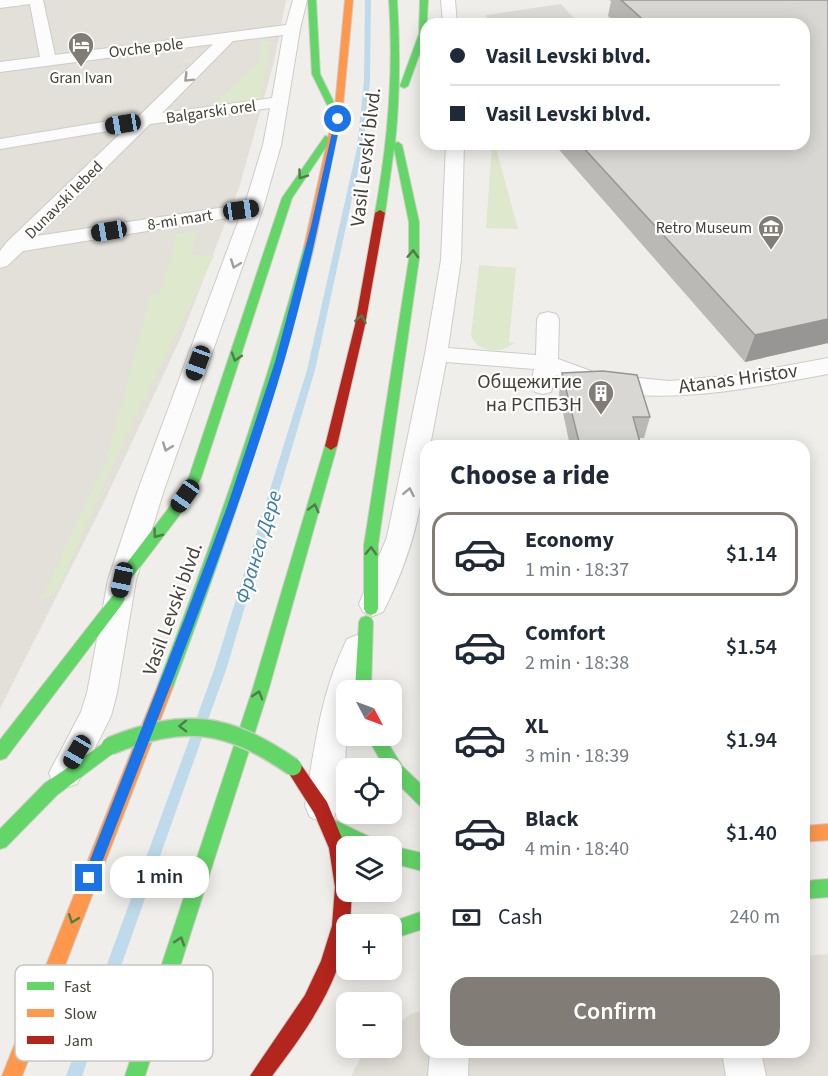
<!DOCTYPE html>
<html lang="en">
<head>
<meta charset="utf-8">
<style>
  body { margin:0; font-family:"Source Sans 3",sans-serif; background:#f2f2f3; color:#1f2937; height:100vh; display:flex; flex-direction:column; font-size:22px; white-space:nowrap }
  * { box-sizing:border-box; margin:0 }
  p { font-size:20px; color:#747a83 }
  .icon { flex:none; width:33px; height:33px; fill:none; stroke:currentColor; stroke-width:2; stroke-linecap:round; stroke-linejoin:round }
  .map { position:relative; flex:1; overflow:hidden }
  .sheet { position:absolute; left:420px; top:440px; width:390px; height:618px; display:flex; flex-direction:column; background:#fff; border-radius:18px; box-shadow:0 3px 15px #0003 }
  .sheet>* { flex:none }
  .guide { position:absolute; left:420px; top:18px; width:390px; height:132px; border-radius:18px; box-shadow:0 3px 15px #0003; display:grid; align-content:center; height:132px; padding:0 30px; background:#fff }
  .needle { width:39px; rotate:131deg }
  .controls { position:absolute; left:336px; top:680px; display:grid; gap:12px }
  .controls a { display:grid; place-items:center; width:66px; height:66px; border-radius:12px; background:#fff; box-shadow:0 3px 15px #0003; font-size:30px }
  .end { position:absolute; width:27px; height:27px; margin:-14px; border:8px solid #1a73e8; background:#fff; box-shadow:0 0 0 3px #fff }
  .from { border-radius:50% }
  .bubble { position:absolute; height:42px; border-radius:18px; background:#fff; box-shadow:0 3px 15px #0003; font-size:20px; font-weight:600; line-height:42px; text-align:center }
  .car { position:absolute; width:18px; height:36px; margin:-18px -9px; border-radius:8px; box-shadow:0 0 4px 2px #0007; background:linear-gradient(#222 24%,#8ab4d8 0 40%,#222 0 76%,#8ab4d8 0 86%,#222 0) }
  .guide b { display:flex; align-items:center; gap:21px; height:57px; font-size:22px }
  .guide b+b { border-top:2px solid #e0e1e3 }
  .guide i { width:15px; height:15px; background:#1f2937 }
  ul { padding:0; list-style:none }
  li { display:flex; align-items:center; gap:18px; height:84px; margin:0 12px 9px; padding:0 18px; border:3px solid transparent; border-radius:18px }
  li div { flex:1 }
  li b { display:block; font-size:22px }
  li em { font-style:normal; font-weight:600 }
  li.current { border-color:#817d76 }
  li>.icon { width:54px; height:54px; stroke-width:1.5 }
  h2 { padding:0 30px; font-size:27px; line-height:72px }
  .pay { display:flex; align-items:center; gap:15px; height:66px; padding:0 30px; font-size:22px }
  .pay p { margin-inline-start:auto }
  .action { display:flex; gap:12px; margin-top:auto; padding:12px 30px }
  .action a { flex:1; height:69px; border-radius:18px; background:#817d76; color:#fff; font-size:24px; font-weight:600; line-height:69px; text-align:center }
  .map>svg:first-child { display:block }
</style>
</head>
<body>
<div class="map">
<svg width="828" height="1076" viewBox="0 0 828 1076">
  <rect width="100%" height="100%" fill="#f0eeea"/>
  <path fill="#e3e0d9" d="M0 0H286L275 58 240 185 182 335 102 506 0 709Z
    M828 954V1076H351L366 1047H392V1028L412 1013 426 1010V1052H804V956Z"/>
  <path fill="#dee8cd" d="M262 41H270L261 97 253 100 212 105 258 64Z
    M492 144 496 148 518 229 486 228Z
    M198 230 190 255 214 256 108 475 58 590 40 601 106 460 151 294 161 293 176 234Z
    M479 265 516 268 509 342 514 343C502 354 478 353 471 336Z"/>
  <path fill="#dfddda" d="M561 4 579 24H488L486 15Z"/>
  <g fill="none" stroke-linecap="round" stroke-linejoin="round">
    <path fill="#bfdaea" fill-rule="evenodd" d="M365 0H371L370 81 363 148 315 370 227 667 209 717 207 721 203 722 199 721 197 717 215 667 307 370 357 148 364 81Z
      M197 729 201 731 203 735 82 1076H66L191 735 193 731Z"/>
    <g stroke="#ceccc8" stroke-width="2">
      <path id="street" d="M0 0H43L55 55 286 25 293 0H307L300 29 281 145 263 208 164 490 136 580 117 693 111 716 77 784 65 788 53 784 49 773 81 712 87 693 108 580 138 490 240 216 23 251 7 266 0 268V251L7 242 126 128 0 149V139L139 116 213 44 0 72V62L40 57 30 4 0 8ZM283 35 272 98 162 113 233 41ZM270 108 263 145 245 204 37 236 150 124Z
        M441 0H455L457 24H443Z
        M446 144H464L461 260 448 348 536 355 537 319 540 314 548 312 556 314 559 319 558 359 599 374 669 381 737 375 828 358V374C751 388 673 405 595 390 582 387 569 380 556 375L551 392 543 394 535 392 531 386 534 369 446 362 430 446H426C426 503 409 561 383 612L373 616 363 612 359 604 387 537 425 354 441 260Z
        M357 635 367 639 372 648 357 690H346C346 727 349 783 334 817L322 822 310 817 305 806C314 748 321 692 347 639Z
        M430 1052H469L468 1076H428Z
        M722 1052H761L766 1076H726Z"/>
    </g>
    <g stroke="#cecbc2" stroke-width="2">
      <path id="fast" d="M308 0H316L320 74 342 119 341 121 334 119 312 74Z
        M389 0H397C400 48 400 96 395 143L398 142 402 145 419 222V259L378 545V609L376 613 371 615 366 613 364 609V545L409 259V222L394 148 385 213 380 216 375 213C388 142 394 72 389 0Z
        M420 0H428L426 36 408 86 404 88 400 86 419 34Z
        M325 136 332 138 292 198 201 478 178 517 127 584H117L115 580 117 576 168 509 189 477 282 198Z
        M309 244 314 247C276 397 227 542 173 687L170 692 165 694 160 692 157 687C213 542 264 397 304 247Z
        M331 442 337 446 269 688 145 1076H125L253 688 325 446Z
        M118 593 123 595 125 599 123 603 6 758 0 760V740L113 595Z
        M366 616 371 618 373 622 371 690H355L359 622 361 618Z
        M366 735H383L402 766 426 789V808L420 806 392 778V768H385Z
        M110 739 116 741 118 746 116 751 57 795 6 847 0 849V829L45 783Z
        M330 818 376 840 379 846H352L324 832 322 826 324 820Z
        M392 846 426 854V872L392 863Z
        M828 879V897L804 899V881Z
        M426 910V928L392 939V924H386Z"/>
    </g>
    <g stroke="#cecbc2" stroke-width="2">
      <path id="slow" d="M345 0H353L343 106 314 247 309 250 304 247 335 106Z
        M165 680 170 682 173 687 22 1076H2L157 687 160 682Z
        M828 824V840L804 842V826Z"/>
    </g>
    <g stroke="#cecbc2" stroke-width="2">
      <path id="jam" d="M380 210 385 213 365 325 337 446 331 450 325 446 355 325 375 213Z
        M293 759 299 762 327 802 346 848V891H352L350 924H346C346 977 303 1035 272 1076H250L305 995 321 961 332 926 335 887 329 848 314 813 285 767 287 762Z"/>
    </g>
    <use href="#street" fill="#fdfcfc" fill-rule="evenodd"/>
    <use href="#fast" fill="#63d668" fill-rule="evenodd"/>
    <use href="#slow" fill="#ff974d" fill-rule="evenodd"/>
    <use href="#jam" fill="#b3261e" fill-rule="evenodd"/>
    <g stroke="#cecbc2" stroke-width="20" stroke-linecap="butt">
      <path id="fast-bridge" d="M110 746C185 716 226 721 293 767"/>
    </g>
    <use href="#fast-bridge" stroke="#63d668" stroke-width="17"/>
  </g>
  <path fill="#bbb9b5" d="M609 0H828V343L745 362 554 144H804V24H617L608 16 611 1Z
    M562 373 650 417 644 438H639L641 446H570L559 394Z"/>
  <path fill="#989694" d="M828 319V343L745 362 755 335Z"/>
  <path fill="#d9d7d3" stroke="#989694" stroke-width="1.5" d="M621 0H828V319L755 335 580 144H804V24H648Z
    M603 371 637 375 650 417H633L641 446H580L562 373Z"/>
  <defs><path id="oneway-chevron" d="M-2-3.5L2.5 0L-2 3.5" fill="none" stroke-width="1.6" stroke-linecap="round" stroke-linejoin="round" transform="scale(1.5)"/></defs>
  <g stroke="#a19e9a">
    <use href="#oneway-chevron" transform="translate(188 78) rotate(135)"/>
    <use href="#oneway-chevron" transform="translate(235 264) rotate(110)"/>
    <use href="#oneway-chevron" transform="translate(167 447) rotate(110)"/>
    <use href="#oneway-chevron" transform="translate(409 492) rotate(-79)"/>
  </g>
  <g stroke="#517c4b">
    <use href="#oneway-chevron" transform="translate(302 175) rotate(125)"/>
    <use href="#oneway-chevron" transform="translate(413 254) rotate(-87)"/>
    <use href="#oneway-chevron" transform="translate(361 319) rotate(-78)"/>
    <use href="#oneway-chevron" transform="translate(236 357) rotate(108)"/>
    <use href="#oneway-chevron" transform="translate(314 508) rotate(-75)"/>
    <use href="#oneway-chevron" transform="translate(157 534) rotate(127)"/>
    <use href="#oneway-chevron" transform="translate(371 551) rotate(-88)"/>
    <use href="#oneway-chevron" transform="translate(258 695) rotate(-73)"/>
    <use href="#oneway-chevron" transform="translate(183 726) rotate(179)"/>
    <use href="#oneway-chevron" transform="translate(73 919) rotate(111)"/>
    <use href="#oneway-chevron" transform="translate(180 941) rotate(-72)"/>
  </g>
  <path fill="#1a73e8" d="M338 117 341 119C324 200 307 282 284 362 232 538 161 708 96 878L94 883 89 885 85 883 83 878 186 615 227 507 275 362 311 226 335 119Z"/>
  <defs>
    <g id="hotel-pin" transform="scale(1.35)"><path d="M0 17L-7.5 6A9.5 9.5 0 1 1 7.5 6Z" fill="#817d76" stroke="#fff"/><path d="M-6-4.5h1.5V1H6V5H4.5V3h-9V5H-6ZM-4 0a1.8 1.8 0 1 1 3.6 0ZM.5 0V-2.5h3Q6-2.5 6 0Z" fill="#fff"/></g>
    <g id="museum-pin" transform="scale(1.35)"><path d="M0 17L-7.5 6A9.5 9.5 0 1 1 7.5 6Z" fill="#817d76" stroke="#fff"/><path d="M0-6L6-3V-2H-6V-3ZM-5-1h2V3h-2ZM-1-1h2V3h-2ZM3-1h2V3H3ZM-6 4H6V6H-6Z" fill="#fff"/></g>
    <g id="building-pin" transform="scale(1.35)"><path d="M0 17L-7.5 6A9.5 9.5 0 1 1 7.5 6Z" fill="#817d76" stroke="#fff"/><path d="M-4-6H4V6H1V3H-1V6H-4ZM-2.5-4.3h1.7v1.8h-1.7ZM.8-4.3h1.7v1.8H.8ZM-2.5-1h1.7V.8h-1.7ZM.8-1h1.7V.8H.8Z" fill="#fff"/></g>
  </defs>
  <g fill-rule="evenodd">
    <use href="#hotel-pin" x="81" y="45"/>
    <use href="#museum-pin" x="771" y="228"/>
    <use href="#building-pin" x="601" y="393"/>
  </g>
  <g text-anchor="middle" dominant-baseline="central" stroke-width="4.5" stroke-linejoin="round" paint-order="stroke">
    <g font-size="16" fill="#454038" stroke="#fff">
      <text transform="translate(146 48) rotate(-7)">Ovche pole</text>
      <text transform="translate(211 112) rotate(-8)">Balgarski orel</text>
      <text transform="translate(64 200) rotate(-45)">Dunavski lebed</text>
      <text transform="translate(180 220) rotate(-9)">8-mi mart</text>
    </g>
    <g font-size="16" fill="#454038" stroke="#fff">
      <text x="81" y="78">Gran Ivan</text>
      <text x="752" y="228" text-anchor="end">Retro Museum</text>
    </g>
    <g font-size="20" fill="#454038" stroke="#fff">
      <text transform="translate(366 157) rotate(-83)">Vasil Levski blvd.</text>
      <text transform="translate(738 379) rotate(-8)">Atanas Hristov</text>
      <text transform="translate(173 609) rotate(-70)">Vasil Levski blvd.</text>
    </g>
    <g font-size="20" fill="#454038" stroke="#fff" text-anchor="end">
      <text x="582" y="382">Общежитие<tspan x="582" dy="23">на РСПБЗН</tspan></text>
    </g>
    <g font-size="21" font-style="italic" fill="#3a7ba7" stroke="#fff">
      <text transform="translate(258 547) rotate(-73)">Франга Дере</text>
    </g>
  </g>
  <rect x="15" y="965" width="198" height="96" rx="9" fill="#fff" stroke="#c7c6c3" stroke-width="1.5"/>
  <rect x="27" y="982" width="27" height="8" fill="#63d668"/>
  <rect x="27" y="1009" width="27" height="8" fill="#ff974d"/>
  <rect x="27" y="1036" width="27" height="8" fill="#b3261e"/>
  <g font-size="16" fill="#454038">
    <text x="64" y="992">Fast</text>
    <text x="64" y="1019">Slow</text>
    <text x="64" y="1046">Jam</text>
  </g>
</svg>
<div class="controls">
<a><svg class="needle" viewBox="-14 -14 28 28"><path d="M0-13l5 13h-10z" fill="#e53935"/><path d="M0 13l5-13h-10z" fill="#747a83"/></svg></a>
<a><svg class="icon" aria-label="locate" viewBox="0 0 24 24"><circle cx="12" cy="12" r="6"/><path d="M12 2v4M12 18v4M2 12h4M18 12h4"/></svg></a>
<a><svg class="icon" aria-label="layers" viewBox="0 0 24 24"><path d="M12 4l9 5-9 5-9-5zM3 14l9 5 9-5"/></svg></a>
<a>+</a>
<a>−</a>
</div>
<i class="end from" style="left:338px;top:119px"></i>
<i class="end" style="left:89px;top:878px"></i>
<div class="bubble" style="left:110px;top:856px;width:99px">1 min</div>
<i class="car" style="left:123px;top:124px;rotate:261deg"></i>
<i class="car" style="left:241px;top:210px;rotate:82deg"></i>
<i class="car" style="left:109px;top:231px;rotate:261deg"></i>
<i class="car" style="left:198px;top:363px;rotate:200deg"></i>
<i class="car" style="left:185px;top:496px;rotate:215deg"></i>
<i class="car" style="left:122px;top:580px;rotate:192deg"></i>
<i class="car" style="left:77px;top:752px;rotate:210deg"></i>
<div class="guide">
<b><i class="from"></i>Vasil Levski blvd.</b>
<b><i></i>Vasil Levski blvd.</b>
</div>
<section class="sheet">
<h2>Choose a ride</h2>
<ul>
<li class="current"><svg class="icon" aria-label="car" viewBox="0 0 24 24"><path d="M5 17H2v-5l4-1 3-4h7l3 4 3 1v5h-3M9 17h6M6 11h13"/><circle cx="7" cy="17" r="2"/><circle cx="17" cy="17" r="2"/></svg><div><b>Economy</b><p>1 min · 18:37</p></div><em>$1.14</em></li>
<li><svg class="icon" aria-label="car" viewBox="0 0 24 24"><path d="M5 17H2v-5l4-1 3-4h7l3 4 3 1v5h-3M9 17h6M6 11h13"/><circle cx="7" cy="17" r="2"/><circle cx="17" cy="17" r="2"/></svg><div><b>Comfort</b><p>2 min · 18:38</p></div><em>$1.54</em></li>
<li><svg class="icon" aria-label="car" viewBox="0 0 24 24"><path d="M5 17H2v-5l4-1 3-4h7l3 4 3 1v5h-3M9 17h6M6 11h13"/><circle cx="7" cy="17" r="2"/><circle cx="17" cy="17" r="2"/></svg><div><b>XL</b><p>3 min · 18:39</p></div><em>$1.94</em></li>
<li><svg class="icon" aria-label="car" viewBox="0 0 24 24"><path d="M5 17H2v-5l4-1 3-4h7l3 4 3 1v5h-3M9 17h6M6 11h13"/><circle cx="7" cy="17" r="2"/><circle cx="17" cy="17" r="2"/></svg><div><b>Black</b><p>4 min · 18:40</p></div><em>$1.40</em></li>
</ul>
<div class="pay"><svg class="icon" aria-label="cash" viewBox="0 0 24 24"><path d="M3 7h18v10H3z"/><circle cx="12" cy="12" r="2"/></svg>Cash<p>240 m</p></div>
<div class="action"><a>Confirm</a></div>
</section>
</div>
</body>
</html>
